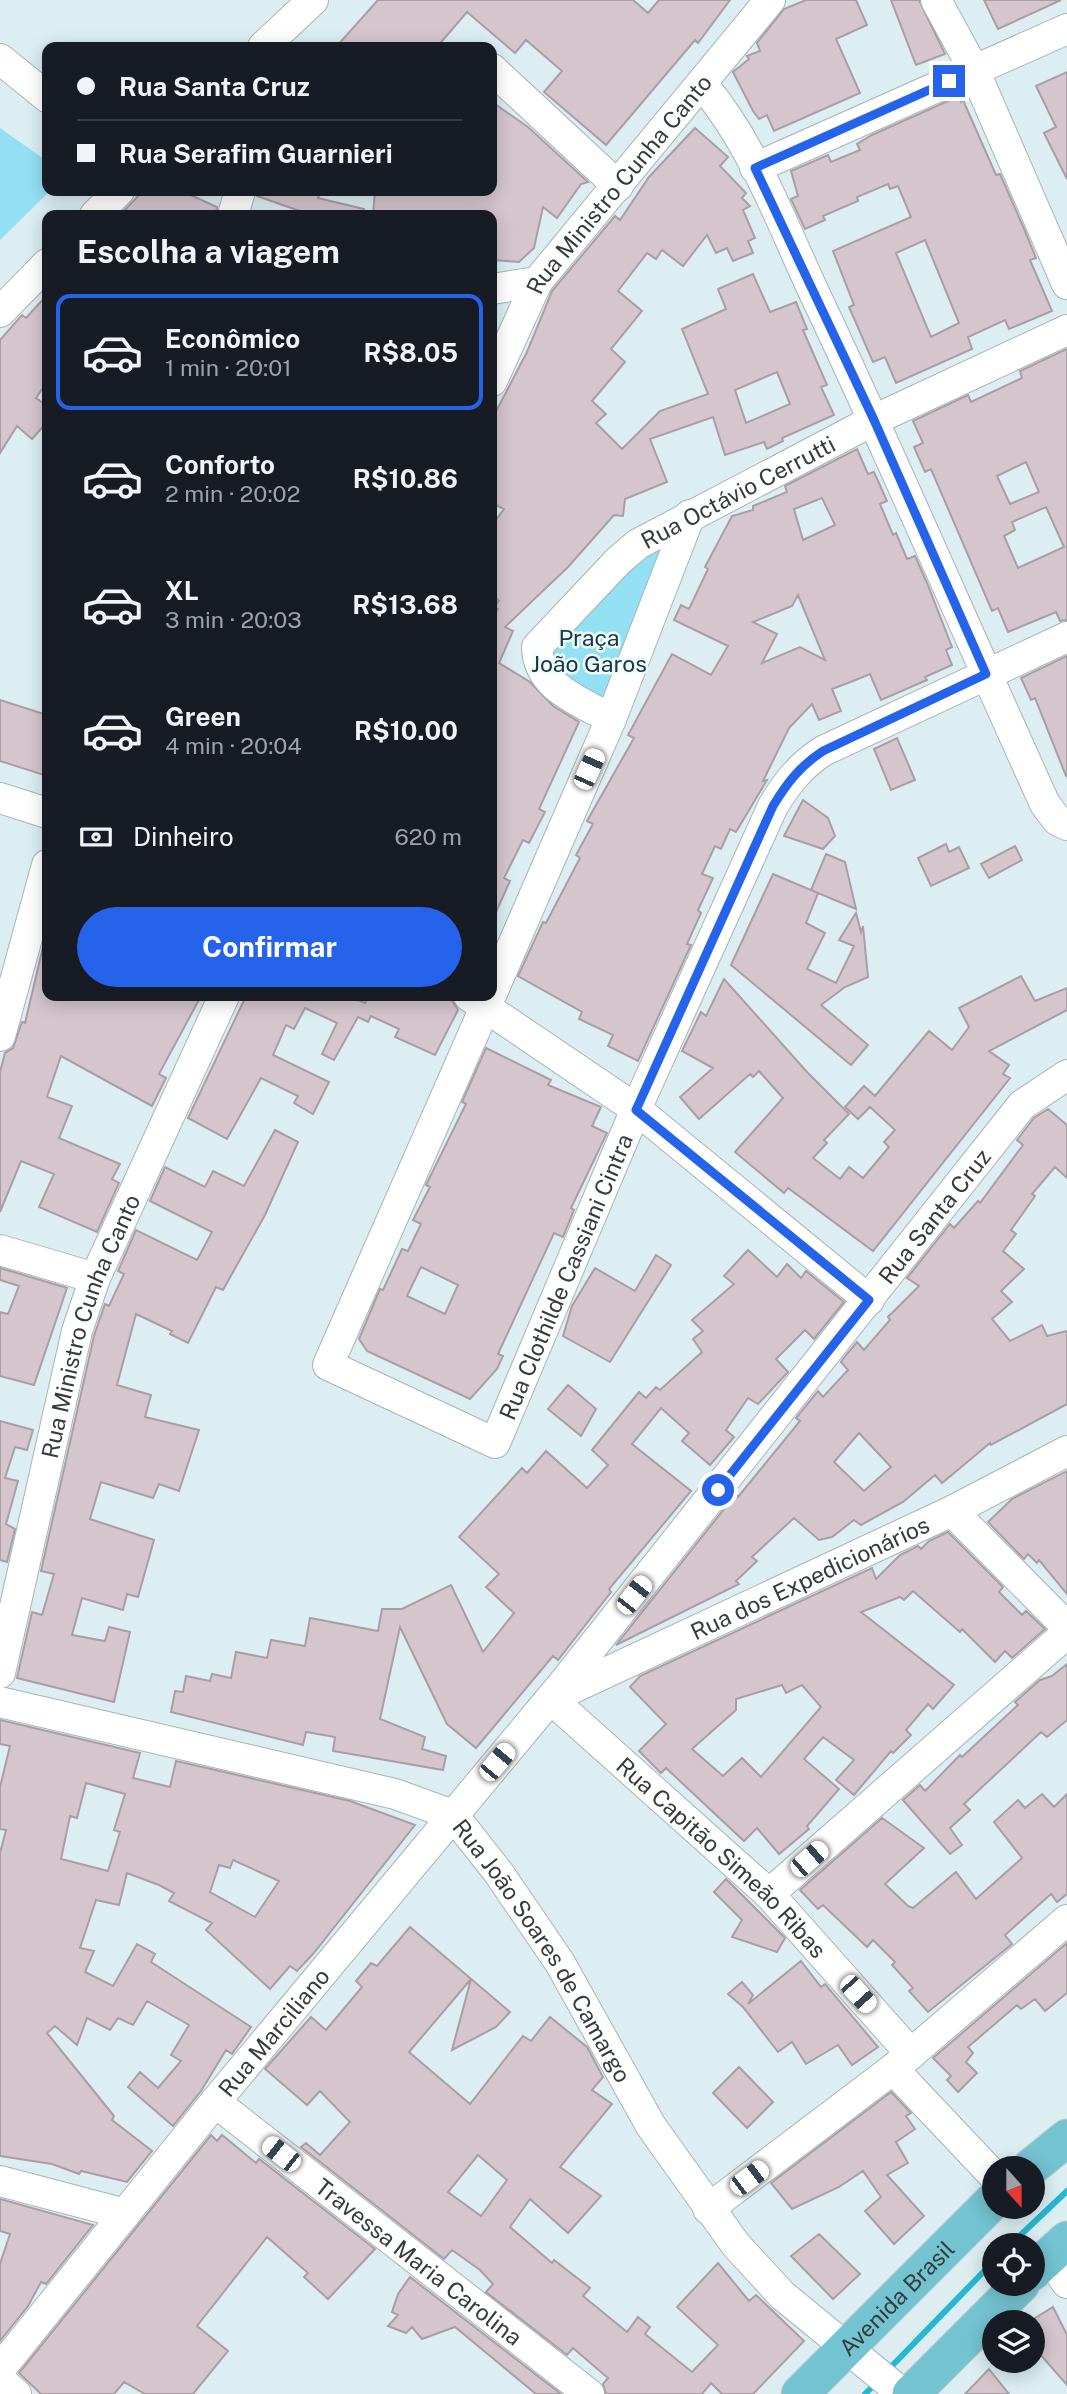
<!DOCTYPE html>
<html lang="pt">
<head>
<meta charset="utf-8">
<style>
  body { margin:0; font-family:"Public Sans",sans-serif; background:#20242c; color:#f1f3f6; height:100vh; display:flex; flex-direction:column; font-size:26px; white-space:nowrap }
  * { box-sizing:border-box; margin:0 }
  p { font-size:23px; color:#9ea1a6 }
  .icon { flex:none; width:38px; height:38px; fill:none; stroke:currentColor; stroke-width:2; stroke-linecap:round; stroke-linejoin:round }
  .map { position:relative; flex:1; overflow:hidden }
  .details { position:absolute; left:42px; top:210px; width:455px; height:791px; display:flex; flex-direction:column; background:#171b24; border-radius:14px; box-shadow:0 4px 18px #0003 }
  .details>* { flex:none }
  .banner { position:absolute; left:42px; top:42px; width:455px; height:154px; border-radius:14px; box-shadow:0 4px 18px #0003; display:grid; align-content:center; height:154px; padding:0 35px; background:#171b24 }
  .needle { width:46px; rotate:159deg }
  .fabs { position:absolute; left:982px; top:2156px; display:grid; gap:14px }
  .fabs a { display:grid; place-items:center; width:63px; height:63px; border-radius:50%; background:#171b24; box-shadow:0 4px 18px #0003; font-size:35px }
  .end { position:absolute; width:32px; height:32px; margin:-16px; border:9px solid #2563eb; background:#fff; box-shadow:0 0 0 4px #fff }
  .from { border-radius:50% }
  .car { position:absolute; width:21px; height:42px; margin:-21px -10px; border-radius:9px; box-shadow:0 0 5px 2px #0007; background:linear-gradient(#fff 24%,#345 0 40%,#fff 0 76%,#345 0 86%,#fff 0) }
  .banner b { display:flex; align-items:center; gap:24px; height:66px; font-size:26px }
  .banner b+b { border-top:2px solid #363941 }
  .banner i { width:18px; height:18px; background:#f1f3f6 }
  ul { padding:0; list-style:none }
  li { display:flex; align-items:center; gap:21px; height:116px; margin:0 14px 10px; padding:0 21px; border:4px solid transparent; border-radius:14px }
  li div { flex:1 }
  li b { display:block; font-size:26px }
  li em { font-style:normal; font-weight:700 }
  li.current { border-color:#2563eb }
  li>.icon { width:63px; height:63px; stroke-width:1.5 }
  h2 { padding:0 35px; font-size:32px; line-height:84px }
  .pay { display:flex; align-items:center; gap:18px; height:77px; padding:0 35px; font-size:26px }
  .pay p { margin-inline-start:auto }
  .button { display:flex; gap:14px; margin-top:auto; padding:14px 35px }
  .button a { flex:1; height:80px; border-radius:42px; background:#2563eb; color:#fff; font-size:28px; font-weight:700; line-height:80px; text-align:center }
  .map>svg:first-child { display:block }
</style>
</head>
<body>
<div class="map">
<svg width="1067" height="2394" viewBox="0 0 1067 2394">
  <rect width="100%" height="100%" fill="#dceef2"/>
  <path fill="#92e0f2" d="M0 128 47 161V191H50L0 240Z
    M670 536 605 701 550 668 554 640 587 601Z"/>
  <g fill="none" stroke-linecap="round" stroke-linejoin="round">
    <path stroke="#27b7d0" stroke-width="6" d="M1010 2245 1067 2191
      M888 2370 994 2261
      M865 2394 876 2383"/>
  </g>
  <path fill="#d5c6ce" stroke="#ab9da5" stroke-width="2" fill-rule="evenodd" d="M378 0H633L648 13 659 0H730L698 43 695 40 606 145 544 92 562 71 526 40 515 53 467 12 437 47H336Z
    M806 0H856L867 25 836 39 860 93 774 131 767 115 759 119 753 111 733 72 749 59 747 56 760 51 757 43 784 9Z
    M891 0H919L945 54 916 65Z
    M984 0H1061L998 29Z
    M1067 72V179L1044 133 1056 127 1036 86Z
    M959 96 961 102 963 100 996 175 1000 174 1025 231 1036 258 1030 260 1052 311 1009 329 1005 320 968 337 972 349 896 383 885 357 873 362 849 307 854 305 833 251 911 217 898 186 890 189 888 184 857 197 858 201 823 216 825 220 805 229 791 199 798 196 791 171 828 155 831 162 860 150 857 144 872 135ZM925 240 959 323 931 337 896 253Z
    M492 102 528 127 588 182 581 184 557 218 543 207 534 248 519 262 492 260V215H373L375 191H492Z
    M695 128 728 157 720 166 746 193 742 198 750 206 743 210 755 238 748 241 753 253 733 261 727 248 716 253 707 235 683 266 662 250 656 259 647 253 618 291 642 311 611 349 625 362 592 401 606 414 596 423 622 449 660 411 708 394 682 329 726 309 718 289 753 274 770 312 796 302 807 329 803 330 827 385 821 387 834 415 782 438 783 441 767 449 764 442 725 455 713 417 650 439 667 482 625 499 623 516 614 515 568 567 505 627 513 631 499 663 530 682 553 706 579 722 539 809 545 812 529 843 523 840 504 878 510 881 492 921V620L498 609 494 607 499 601 492 593V525L504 509 492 503V419L527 352 552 291 615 216 620 220 649 177ZM777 372 790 404 746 423 735 390Z
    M143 191H182L217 207 216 215H120Z
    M257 191H321L318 198 364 209 363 215H311L257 196Z
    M47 295V382L36 398 47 406V422L32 439 17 426 0 453V340L22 315 26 318Z
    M1067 349V620L1060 621 1056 612 1008 632 998 608 992 611 931 469 925 472 914 447 923 443 913 421 968 395 971 402 1022 378 1020 371ZM1026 462 1039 492 1010 504 997 476ZM1046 507 1064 547 1018 568 1004 536 1015 530 1012 522Z
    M857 449 868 474 874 472 887 501 880 504 893 535 896 533 907 559 915 556 927 583 952 647 946 650 952 665 925 677 927 680 881 700 870 674 853 681 832 689 841 711 819 720 812 704 789 728 763 781 767 780 736 832 730 829 721 849 715 846 702 874 713 878 698 910 701 913 687 944 691 945 638 1061 608 1046 613 1035 579 1019 582 1012 518 976 543 922 546 923 580 858 576 855 593 824 587 821 634 738 628 735 672 654 711 675 728 646 674 620 681 605 689 609 708 569 705 567 732 516 753 510V506L787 492 785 486ZM822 498 835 525 803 540 794 509ZM798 595 825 660 800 647 762 663 777 634 753 622 792 606Z
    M1067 656V775L1066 776 1035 698 1031 700 1021 678Z
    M0 700 47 715V776L0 761Z
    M897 738 915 780 891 790 874 749Z
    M803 800 828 818 835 836 823 849 784 836Z
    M946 844 949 852 959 847 969 868 931 886 918 858Z
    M1015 846 1022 860 989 878 981 864Z
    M826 854 845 862 856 909 811 890Z
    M773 874 818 893 806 923 825 933 807 969 836 983 854 946 839 940 856 913 861 932 863 926 868 977 845 987 821 1005 868 1045 851 1065 731 965Z
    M47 930V996H201L159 1074 166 1078 152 1106 61 1056 47 1097 72 1106 59 1138 120 1164 112 1179 119 1183 97 1232 39 1207 54 1174 21 1161 0 1212V1072L5 1053 13 1048 22 1022 25 1023Z
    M1021 976 1035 1001 1067 988V1010L989 1051 1009 1065 1003 1074 1010 1078 873 1251 788 1188 784 1193 735 1152 783 1098 759 1071 753 1077 750 1074 699 1119 680 1097 713 1068 682 1051 701 1012 706 1016 724 979 807 1072 849 1114 824 1140 827 1143 813 1158 840 1179 849 1167 863 1178 889 1147 884 1142 895 1130 870 1107 858 1119 845 1107 864 1086 875 1096 929 1031 952 1050 969 1027 959 1008Z
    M246 996H349L365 1003 369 996H449L458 1010 435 1055 395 1037 399 1029 371 1016 368 1022 358 1017 334 1060 322 1054 337 1023 305 1008 294 1029 286 1025 273 1055 329 1082 313 1114 294 1103 298 1096 261 1078 227 1139 188 1118Z
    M486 1048 551 1080 548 1085 601 1107 592 1126 607 1133 571 1208 574 1210 563 1237 554 1233 498 1354 503 1356 497 1369 470 1399 367 1351 359 1339 380 1289 383 1290 402 1249 408 1251 421 1224 413 1220 430 1187 426 1185 466 1104 462 1102ZM421 1267 458 1285 445 1314 407 1296Z
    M1048 1109 1067 1125V1178L1055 1167 1032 1194 1035 1196 1011 1230 1016 1234 1003 1251 1024 1269 1001 1291 1012 1302 992 1319 1010 1341 1042 1325 1047 1336 1067 1331V1404L991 1445 990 1443 942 1483 935 1475 903 1502 861 1525 854 1520 832 1537 819 1540 794 1518 752 1557 757 1561 736 1581 739 1584 616 1645 736 1494 738 1497 800 1421 796 1418 818 1391 823 1397 848 1370 841 1362 846 1355 857 1342 864 1350 890 1320 888 1317 919 1286 907 1278 950 1224 954 1228 978 1201 980 1203 1023 1145 1017 1140 1034 1118ZM859 1433 891 1467 864 1491 834 1462Z
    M275 1130 298 1142 265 1215 223 1290 216 1287 188 1343 170 1334 172 1331 136 1314 117 1385 151 1395 145 1417 199 1430 179 1491 159 1484 153 1498 101 1482 90 1519 154 1540 138 1597 127 1594 123 1610 82 1598 72 1635 105 1641 109 1627 130 1632 114 1702 17 1678 32 1612 42 1615 54 1574 41 1571 94 1336 105 1304 109 1306 124 1274 118 1271 136 1230 197 1260 212 1232 150 1201 165 1167 205 1187 213 1171 244 1186Z
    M748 1250 777 1277 787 1264 801 1278 806 1271 844 1302 814 1339 805 1330 776 1359 788 1372 758 1404 748 1398 726 1430 734 1437 710 1465 682 1441 689 1433 661 1408 632 1444 691 1491 609 1589 611 1592 558 1660 553 1656 476 1748 447 1724 400 1627 380 1719 425 1737 422 1749 446 1756 443 1770 333 1751 335 1737 306 1732 303 1745 171 1712 175 1691 183 1692 186 1676 210 1681 212 1674 231 1678 236 1652 267 1658 271 1640 305 1646 310 1618 378 1631 382 1609H402L451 1585 483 1652 514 1613 486 1587 499 1574 459 1537 522 1468 527 1473 546 1451 587 1488 608 1465 592 1450 639 1392 646 1398 656 1387 660 1390 702 1352 693 1339 703 1331 692 1320 734 1284 724 1276Z
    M656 1255 671 1265 610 1362 563 1336 572 1306 595 1268 635 1291Z
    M0 1268 67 1288 34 1385 0 1376V1312L8 1314 19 1286 0 1280Z
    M568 1385 596 1409 581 1436 548 1409Z
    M0 1421 33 1430 27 1450 15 1447 5 1478 18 1481 6 1524 15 1529 7 1562 0 1560Z
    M1067 1471V1594L1039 1560 1037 1563 1028 1554 1024 1559 988 1522 1012 1499Z
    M948 1532 1003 1587 999 1592 1022 1615 1026 1611 1045 1629 1012 1658 1005 1651 995 1662 962 1629 960 1632 913 1591 904 1600 900 1597 861 1612 954 1685 933 1709 928 1704 906 1730 911 1735 893 1753 891 1751 854 1795 836 1780 854 1760 823 1737 804 1759 839 1789 807 1826 809 1829 779 1854 757 1828 744 1841 666 1768 661 1773 639 1751 666 1724 630 1687 640 1676 872 1568 876 1579 900 1555 918 1546 921 1549 929 1541ZM782 1685 786 1693 802 1685 821 1707 761 1777 742 1758 723 1776 692 1749 736 1710V1699Z
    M1067 1664V1720L1047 1737 1041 1732 964 1804 970 1810 950 1828 962 1845 950 1854 903 1800 920 1785 925 1791 960 1755 962 1757 1018 1705 1015 1702 1040 1680 1052 1676Z
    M0 1720 140 1753 133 1778 170 1787 176 1761 350 1801 415 1825 313 1954 297 1971 290 1966 270 1989 206 1930 212 1923 169 1901 174 1893 159 1885 127 1873 119 1905 96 1900 80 1948 94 1951 85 1972 113 1986 137 1944 155 1954 151 1962 251 2027 232 2054 226 2050 201 2091 173 2126 128 2087 140 2072 158 2088 181 2061 171 2055 189 2025 147 2001 133 2025 118 2018 110 2030 87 2018 77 2045 55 2026 47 2033 114 2116 112 2120 152 2151 127 2182 81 2171 79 2174 52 2164 0 2156V1853L6 1830 0 1829V1787L10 1746 0 1744ZM86 1783 125 1794 114 1830 120 1832 108 1871 61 1859 70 1816 77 1818ZM233 1860 279 1881 255 1917 210 1892 219 1865 230 1868Z
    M1042 1794 1054 1807 1067 1794V1894L1057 1902 1051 1894 1005 1935 1012 1944 928 2012 909 1991 913 1988 892 1965 895 1962 873 1940 867 1947 823 1905 818 1909 800 1890 882 1818 924 1848 885 1884 908 1906 913 1908 956 1872 976 1899 1022 1858 994 1822 1018 1800 1025 1808Z
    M726 1879 785 1938 777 1952 732 1937 742 1920 714 1892Z
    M410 1927 510 2012 496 2027 452 2050 471 1979 409 2052 470 2104 523 2036 531 2041 550 2017 587 2047 603 2077 592 2090 612 2104 560 2167 601 2196 568 2233 530 2199 510 2227 552 2263 554 2260 590 2288 583 2296 627 2332 638 2317 650 2327 645 2334 692 2372 718 2345 677 2307 718 2263 749 2301 756 2295 804 2341 753 2394H722L711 2383 702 2394H606L603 2384 608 2378 573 2348 567 2355 486 2292 493 2284 480 2270 452 2250 444 2259 301 2147 306 2143 320 2155 350 2122 320 2091 307 2105 265 2069 311 2017 326 2030 362 1987 356 1981 371 1963 377 1966ZM478 2155 507 2180 481 2216 448 2192Z
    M1067 1943V1993L1045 2011 1035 1999 1021 2009 1017 2005 968 2047 973 2053 966 2062 977 2073 958 2092 947 2080 951 2076 933 2058Z
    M801 1961 821 1987 825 1984 878 2047 852 2065 838 2045 806 2064 792 2042 778 2052 743 2007 728 1994 742 1982 753 1995 748 2004Z
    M739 2067 773 2102 747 2128 713 2093Z
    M891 2092 911 2113 906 2116 915 2129 896 2142 908 2163 887 2175 924 2216 894 2244 865 2211 881 2197 863 2171 839 2187 792 2209 771 2183Z
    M211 2135 217 2141 222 2135 256 2163 259 2159 375 2249 328 2299 304 2277 308 2273 267 2237 197 2326 228 2351 193 2394H145L124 2382 114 2394H41L19 2373Z
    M0 2199 93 2225 46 2284 41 2282 28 2306 0 2341V2264L10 2234 0 2231Z
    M819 2234 860 2274 833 2299 791 2256Z
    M410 2277 561 2394H536L455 2327 422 2339 412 2327 406 2333 388 2326 398 2315 392 2312 398 2294Z
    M1053 2307 1067 2335V2385L1032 2345V2320Z
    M989 2369 1009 2394H965Z"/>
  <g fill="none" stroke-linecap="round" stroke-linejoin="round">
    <g stroke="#a5b5b9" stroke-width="32">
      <g id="minor">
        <path d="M936 0 974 70 1067 284"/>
        <path d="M263 47 313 0"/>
        <path d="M0 59 47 97"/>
        <path d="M492 69 618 186"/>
        <path d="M702 84C755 146 784 230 819 303 897 468 969 637 1045 804L1057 820 1067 825"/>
        <path d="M755 168 1067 29"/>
        <path d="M95 215 119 191"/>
        <path d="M233 215 240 191"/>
        <path d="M492 289 537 282"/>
        <path d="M0 312 47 264"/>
        <path id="s1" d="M492 381 537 282 770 0"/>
        <path id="s2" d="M611 719C579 700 538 688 537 647L618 561 638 544 874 420 1067 330"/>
        <path d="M0 798 47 813"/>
        <path d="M492 993 611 719 690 515"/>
        <path d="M469 996 636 1109 869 1300"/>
        <path id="s3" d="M490 996 328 1365 495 1443 636 1109 773 806C787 783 800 766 823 751L1067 637"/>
        <path d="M0 1036 47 865"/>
        <path d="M0 1250 95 1278"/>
        <path d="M952 1511 1067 1627"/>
        <path id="s4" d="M0 1673 77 1331 95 1278 224 996"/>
        <path id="s5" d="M556 1696 952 1511 1067 1451"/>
        <path id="s6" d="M551 1699 769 1894 911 2054"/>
        <path id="s7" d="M0 1702 395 1794 453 1815 498 1872 560 1963 651 2126 736 2245 782 2295 903 2394"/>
        <path d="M769 1894 1067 1633"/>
        <path d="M893 2069 994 2176"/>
        <path id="s8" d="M215 2102 589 2394"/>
        <path d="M0 2181 125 2214"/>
        <path d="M708 2209 893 2069 1067 1920"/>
        <path d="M1048 2256 1067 2283"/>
        <path id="s9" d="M0 2369 215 2102 566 1680 1022 1105 1067 1075"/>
        <path d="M0 2380 16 2394"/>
      </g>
    </g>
    <g stroke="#cacccd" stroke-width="39">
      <g id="major">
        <path d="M1030 2168 1067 2138"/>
        <path d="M1032 2272 1067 2240"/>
        <path id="s10" d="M800 2394 994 2200"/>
        <path d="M911 2394 1021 2284"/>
      </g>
    </g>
    <use href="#minor" stroke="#fff" stroke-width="30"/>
    <use href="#major" stroke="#73c3d0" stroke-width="37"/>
  </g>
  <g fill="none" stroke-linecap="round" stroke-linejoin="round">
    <path stroke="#2563eb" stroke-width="9" d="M718 1490 869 1300 636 1110 773 806C787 783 800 766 823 751L986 674 874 420 755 168 949 81"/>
  </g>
  <g text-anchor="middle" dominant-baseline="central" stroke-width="5" stroke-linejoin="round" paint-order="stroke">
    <g font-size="23" fill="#353c3d" stroke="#ecfbfe">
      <text stroke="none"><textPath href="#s1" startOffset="236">Rua Ministro Cunha Canto</textPath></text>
      <text stroke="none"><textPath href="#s2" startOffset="366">Rua Octávio Cerrutti</textPath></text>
      <text stroke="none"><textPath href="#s9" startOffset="1484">Rua Santa Cruz</textPath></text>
      <text stroke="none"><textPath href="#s3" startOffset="768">Rua Clothilde Cassiani Cintra</textPath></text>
      <text stroke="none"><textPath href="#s4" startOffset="359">Rua Ministro Cunha Canto</textPath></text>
      <text stroke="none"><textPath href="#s5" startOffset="280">Rua dos Expedicionários</textPath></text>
      <text stroke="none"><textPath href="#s6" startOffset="233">Rua Capitão Simeão Ribas</textPath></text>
      <text stroke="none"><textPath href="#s7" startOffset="630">Rua João Soares de Camargo</textPath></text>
      <text stroke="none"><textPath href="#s9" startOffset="434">Rua Marciliano</textPath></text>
      <text stroke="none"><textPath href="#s8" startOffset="259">Travessa Maria Carolina</textPath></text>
      <text stroke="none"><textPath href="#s10" startOffset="136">Avenida Brasil</textPath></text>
    </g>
    <g font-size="23" fill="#20373c" stroke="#ecfbfe">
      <text x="589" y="637">Praça<tspan x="589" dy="26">João Garos</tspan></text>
    </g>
  </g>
</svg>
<div class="fabs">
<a><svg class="needle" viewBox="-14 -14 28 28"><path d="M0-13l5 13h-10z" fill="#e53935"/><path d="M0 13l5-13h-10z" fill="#9ea1a6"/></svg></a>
<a><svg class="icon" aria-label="locate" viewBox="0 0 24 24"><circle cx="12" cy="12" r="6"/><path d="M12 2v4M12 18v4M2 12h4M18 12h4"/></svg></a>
<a><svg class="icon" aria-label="layers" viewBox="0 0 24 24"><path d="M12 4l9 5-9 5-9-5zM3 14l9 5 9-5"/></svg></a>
</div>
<i class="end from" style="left:718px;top:1490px"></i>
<i class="end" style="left:949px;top:81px"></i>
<i class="car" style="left:589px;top:769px;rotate:24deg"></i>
<i class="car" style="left:634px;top:1595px;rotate:38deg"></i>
<i class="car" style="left:497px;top:1762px;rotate:40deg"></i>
<i class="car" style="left:809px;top:1859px;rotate:49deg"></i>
<i class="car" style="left:858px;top:1994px;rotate:138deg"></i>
<i class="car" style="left:281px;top:2154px;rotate:308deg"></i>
<i class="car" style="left:749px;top:2178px;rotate:53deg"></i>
<div class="banner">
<b><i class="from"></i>Rua Santa Cruz</b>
<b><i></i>Rua Serafim Guarnieri</b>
</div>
<section class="details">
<h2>Escolha a viagem</h2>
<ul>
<li class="current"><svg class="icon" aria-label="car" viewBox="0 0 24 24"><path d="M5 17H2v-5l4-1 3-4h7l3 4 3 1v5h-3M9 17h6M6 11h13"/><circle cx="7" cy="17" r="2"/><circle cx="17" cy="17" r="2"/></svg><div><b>Econômico</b><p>1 min · 20:01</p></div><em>R$8.05</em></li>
<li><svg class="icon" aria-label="car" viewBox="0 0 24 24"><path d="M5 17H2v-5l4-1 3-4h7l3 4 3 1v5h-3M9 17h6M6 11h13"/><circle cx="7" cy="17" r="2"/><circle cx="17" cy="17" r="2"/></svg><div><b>Conforto</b><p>2 min · 20:02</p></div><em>R$10.86</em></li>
<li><svg class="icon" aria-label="car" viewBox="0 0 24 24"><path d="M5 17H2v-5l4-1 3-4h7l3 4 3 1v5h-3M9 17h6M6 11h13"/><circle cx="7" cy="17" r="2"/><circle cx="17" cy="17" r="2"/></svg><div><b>XL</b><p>3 min · 20:03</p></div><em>R$13.68</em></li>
<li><svg class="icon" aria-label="car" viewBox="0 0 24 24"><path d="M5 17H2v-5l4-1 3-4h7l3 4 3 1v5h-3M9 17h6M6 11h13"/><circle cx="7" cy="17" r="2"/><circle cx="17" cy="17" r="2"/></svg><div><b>Green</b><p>4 min · 20:04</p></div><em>R$10.00</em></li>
</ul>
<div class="pay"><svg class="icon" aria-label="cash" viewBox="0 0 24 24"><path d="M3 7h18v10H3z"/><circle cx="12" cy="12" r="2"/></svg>Dinheiro<p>620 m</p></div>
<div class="button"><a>Confirmar</a></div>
</section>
</div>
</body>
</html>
